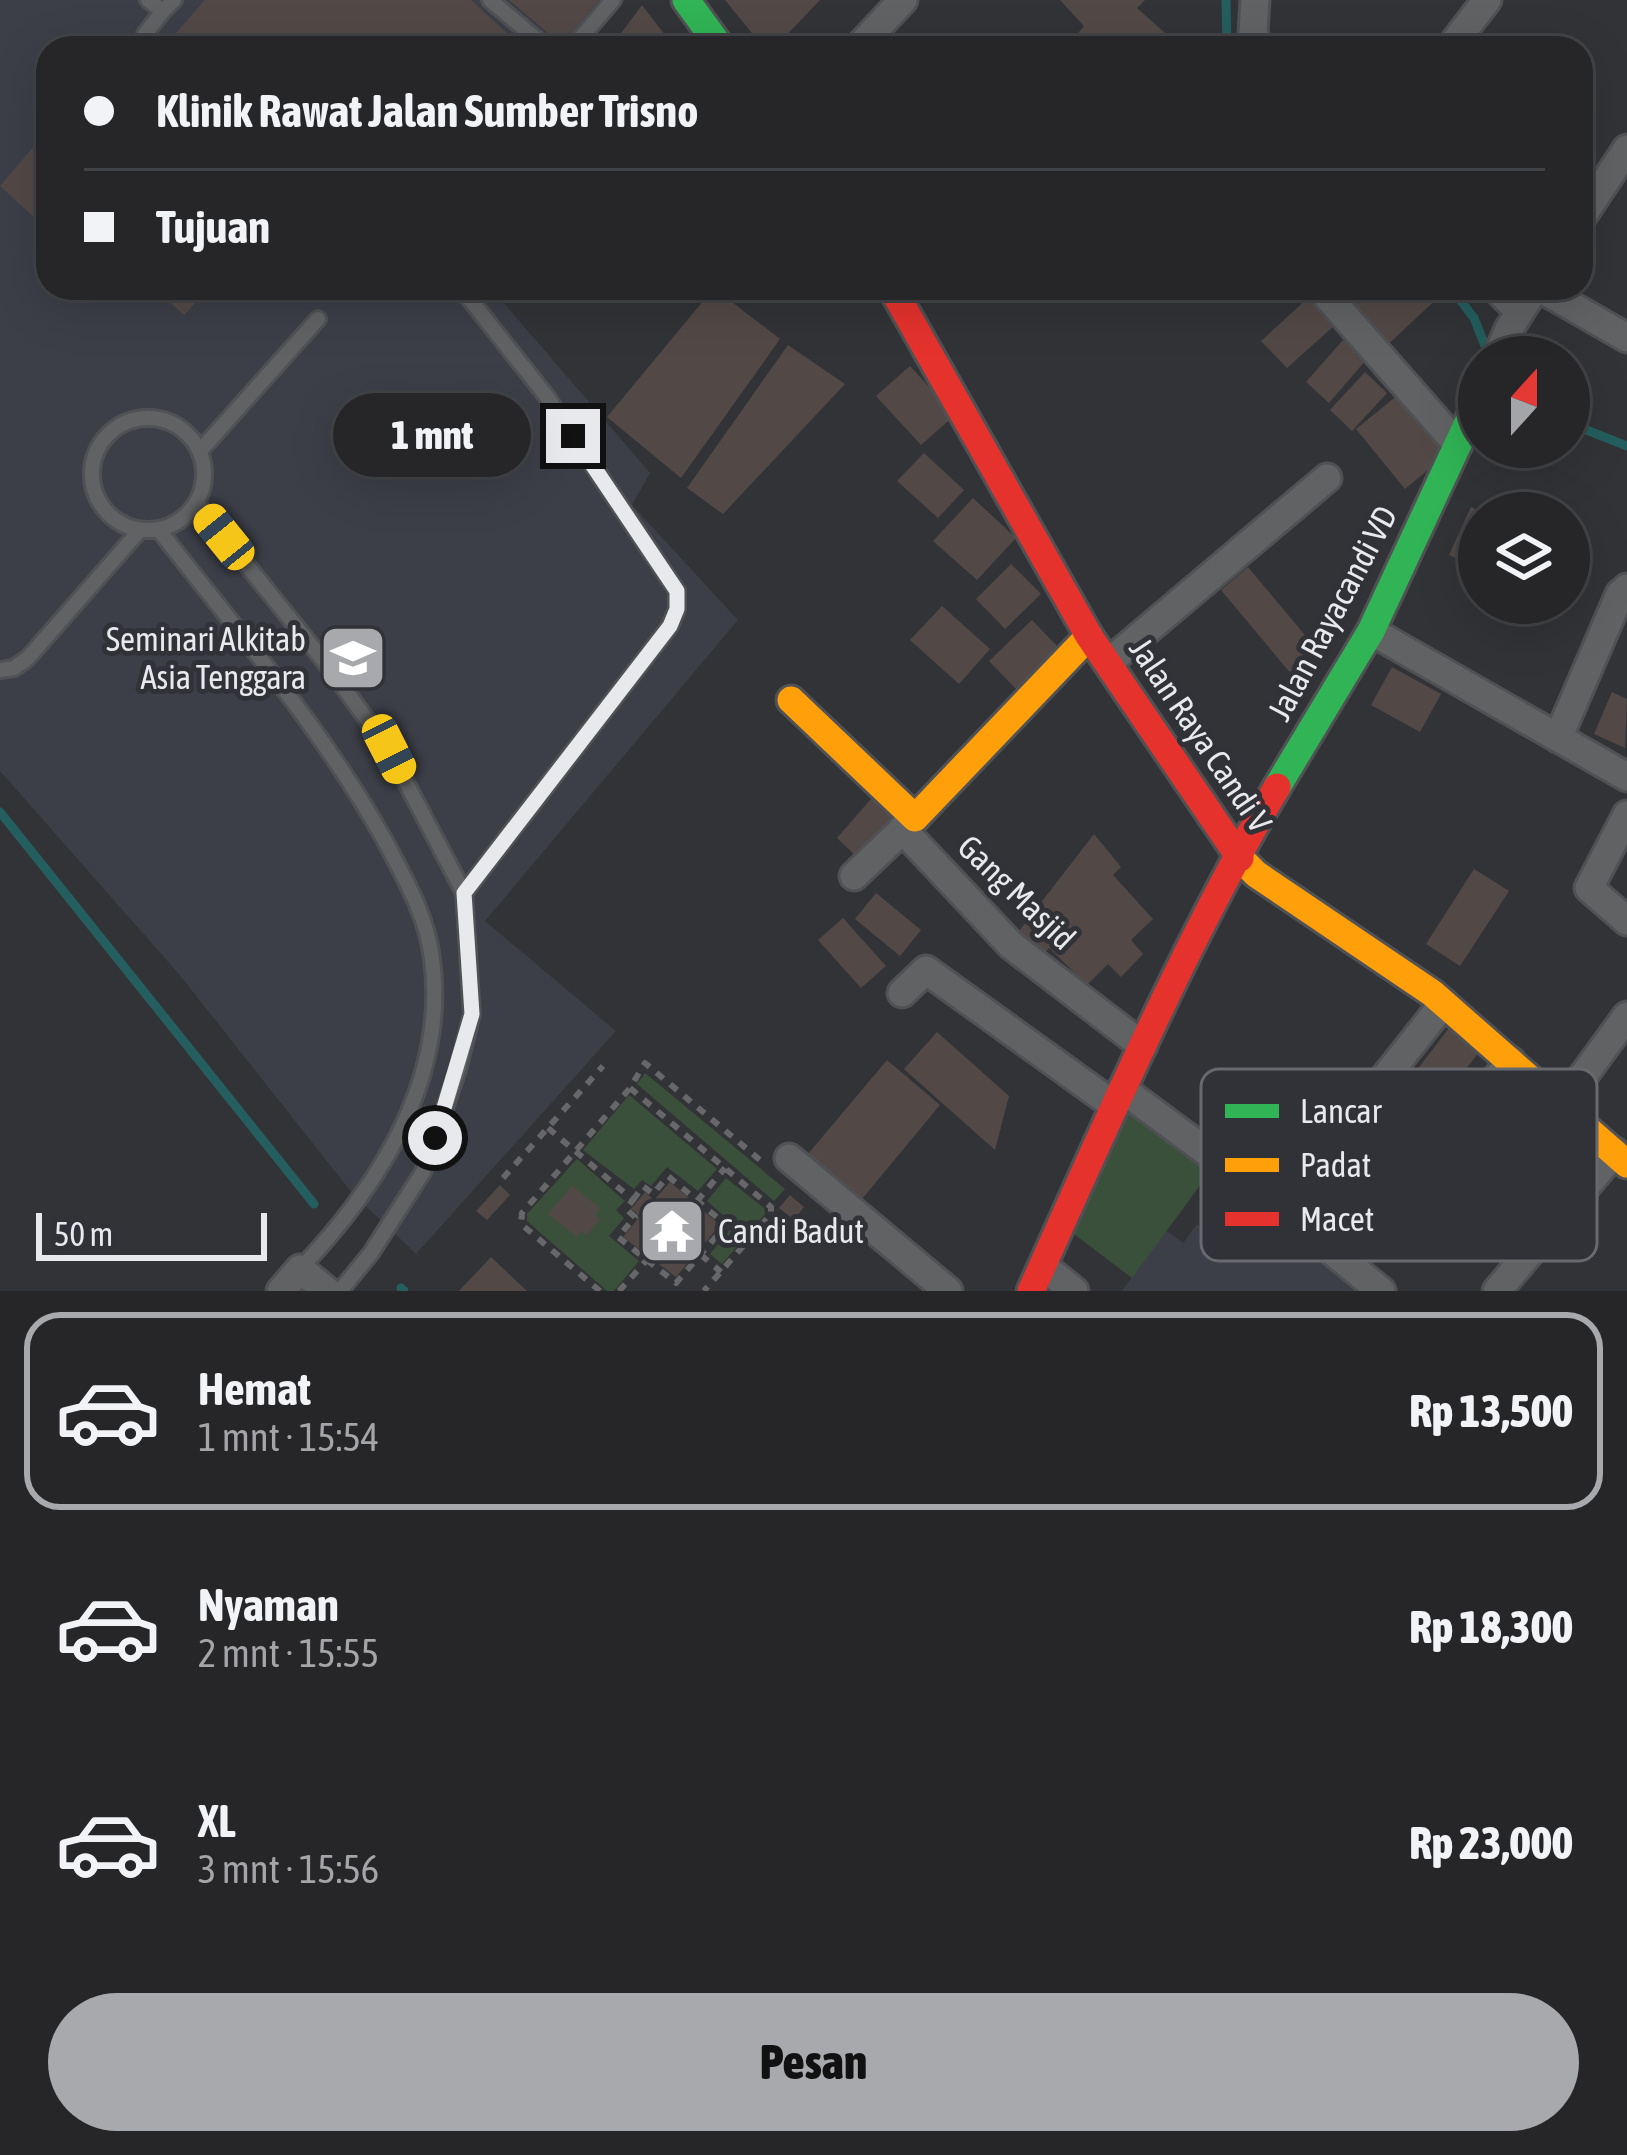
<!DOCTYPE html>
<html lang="id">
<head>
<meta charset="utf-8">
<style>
  body { margin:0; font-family:"Asap Condensed",sans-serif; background:#2e2e31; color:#f1f3f6; height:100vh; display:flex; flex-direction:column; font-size:45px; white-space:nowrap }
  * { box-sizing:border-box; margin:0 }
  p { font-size:39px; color:#a4a5a8 }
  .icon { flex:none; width:66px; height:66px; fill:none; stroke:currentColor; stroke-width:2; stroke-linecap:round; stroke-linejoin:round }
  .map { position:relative; height:1291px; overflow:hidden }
  .panel { display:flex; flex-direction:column; background:#262629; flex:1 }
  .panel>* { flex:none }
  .top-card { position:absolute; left:36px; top:36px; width:1557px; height:264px; border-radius:36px; box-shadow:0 12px 48px #0002,0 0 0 3px #424346; display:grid; align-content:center; height:264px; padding:0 48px; background:#262629 }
  .needle { width:78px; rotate:21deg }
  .controls { position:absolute; left:1458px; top:336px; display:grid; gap:24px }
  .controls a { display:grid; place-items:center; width:132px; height:132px; border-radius:50%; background:#262629; box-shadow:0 12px 48px #0002,0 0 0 3px #424346; font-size:60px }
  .scale { position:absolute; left:36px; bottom:30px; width:231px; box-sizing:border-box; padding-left:12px; border:6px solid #e8e9ed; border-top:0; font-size:33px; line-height:42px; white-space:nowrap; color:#e8e9ed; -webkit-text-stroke:9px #313238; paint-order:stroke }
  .end { position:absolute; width:54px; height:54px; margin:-27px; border:15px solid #e8e9ed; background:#111; box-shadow:0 0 0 6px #111 }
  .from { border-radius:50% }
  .bubble { position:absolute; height:84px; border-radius:42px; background:#262629; box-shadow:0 12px 48px #0002,0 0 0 3px #424346; font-size:39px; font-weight:800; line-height:84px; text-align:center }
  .car { position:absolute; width:36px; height:72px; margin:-36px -18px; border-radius:15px; box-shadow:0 0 9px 3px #0007; background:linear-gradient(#f5c518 24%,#345 0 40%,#f5c518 0 76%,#345 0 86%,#f5c518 0) }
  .top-card b { display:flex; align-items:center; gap:42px; height:114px; font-size:45px }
  .top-card b+b { border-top:3px solid #424346 }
  .top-card i { width:30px; height:30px; background:#f1f3f6 }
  ul { padding:21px 0 0; list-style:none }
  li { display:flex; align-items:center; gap:36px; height:198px; margin:0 24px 18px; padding:0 24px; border:6px solid transparent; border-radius:36px }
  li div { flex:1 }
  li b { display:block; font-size:45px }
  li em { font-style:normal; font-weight:800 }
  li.on { border-color:#a8a9ad }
  li>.icon { width:108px; height:108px; stroke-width:1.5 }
  .primary-button { display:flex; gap:24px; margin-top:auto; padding:24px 48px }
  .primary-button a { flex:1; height:138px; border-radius:72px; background:#a8a9ad; color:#111; font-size:48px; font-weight:800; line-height:138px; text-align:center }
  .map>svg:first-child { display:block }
</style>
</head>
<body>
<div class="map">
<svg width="1627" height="1291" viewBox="0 0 1627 1291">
  <rect width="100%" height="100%" fill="#323337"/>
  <path fill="#3c3e48" d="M0 0H625L585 48H48V288H491L650 473 632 505 738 620 485 921 616 1031 416 1254 352 1193 178 973 0 771Z
    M1272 1210 1376 1291H1122L1166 1230 1183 1243 1197 1224 1239 1253Z"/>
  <path fill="#3b503b" d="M645 1073 785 1189 774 1201 637 1084Z
    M629 1095 717 1169 698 1191 667 1167 651 1186 642 1180 634 1189 583 1150Z
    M1130 1102 1215 1165 1132 1278 1074 1234Z
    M577 1159 625 1201 616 1210 624 1218 609 1236 639 1261 614 1291H607L527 1221V1214Z
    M726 1178 764 1208 765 1214 722 1264 710 1254 734 1225 707 1201Z"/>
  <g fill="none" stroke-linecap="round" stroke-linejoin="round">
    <path stroke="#245e5e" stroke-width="9" d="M1226 0 1227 48
      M1451 288 1474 318 1489 356
      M1569 423 1627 446
      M0 812 314 1204
      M401 1288 404 1291"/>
  </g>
  <path fill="#524946" d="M205 0H471L523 48H163Z
    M509 0H599L562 45Z
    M725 0H820L774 48H764Z
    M1060 0H1145L1137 8 1182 48H1066L1084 26Z
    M642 5 675 48H616L613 44Z
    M48 130V230L0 186Z
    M154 288H209L184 315Z
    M714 288 780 339 681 478 607 417Z
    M739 288H770L759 303Z
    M1371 288H1440L1444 292 1383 349 1347 311Z
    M1309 297 1335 325 1287 368 1261 341Z
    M1343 340 1366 360 1329 403 1306 382Z
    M788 345 845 384 723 514 687 488Z
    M910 366 955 415 921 445 876 396Z
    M1365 372 1387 393 1352 431 1330 410Z
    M1398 395 1447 454 1405 489 1356 429Z
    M924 453 964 490 938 518 897 481Z
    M973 498 1016 538 977 580 933 541Z
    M1471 507 1479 511V568L1449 555Z
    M1011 564 1041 594 1005 629 976 599Z
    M1248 567 1324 658 1297 681 1221 590Z
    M942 606 990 649 959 684 910 640Z
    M1032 620 1061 650 1018 691 989 661Z
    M1392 667 1441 694 1420 732 1371 705Z
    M1612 692 1627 699 1625 748 1594 734Z
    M877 792 902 815 860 860 837 838Z
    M1094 834 1121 867 1113 875 1153 919 1131 940 1143 954 1121 977 1108 964 1087 985 1049 948 1041 957 1016 935Z
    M1474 869 1509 891 1460 966 1426 944Z
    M876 893 921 930 900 956 855 919Z
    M843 918 886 966 861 988 818 940Z
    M1449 1028 1480 1051 1433 1111 1403 1088Z
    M937 1032 1009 1096 995 1150 904 1069Z
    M887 1060 940 1105 862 1199 808 1154Z
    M670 1182 720 1225 676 1277 623 1237 640 1216 631 1209 645 1192 654 1200Z
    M500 1185 510 1195 487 1220 476 1211Z
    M572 1186 600 1208 595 1214 600 1219 587 1235 581 1231 577 1237 548 1214Z
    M790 1195 804 1207 794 1220 779 1208Z
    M491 1257 527 1291H459Z"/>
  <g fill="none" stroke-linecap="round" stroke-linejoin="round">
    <g stroke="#505154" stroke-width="20">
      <path id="lane" d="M148 0 163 11 174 0
        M490 0 547 48
        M144 48 145 34 163 11
        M572 48 613 0
        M461 288 547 397 677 591V609L670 626 464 893
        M92 474a56 56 0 1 1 112 0a56 56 0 1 1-112 0Z
        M200 451 318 319
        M197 503 331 670 389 750 464 893 472 1014 458 1070 423 1172 371 1253 340 1291
        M159 530C237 631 323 729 385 841 405 879 427 916 432 959 448 1080 379 1186 300 1269
        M0 670 14 668 28 658 140 530"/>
    </g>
    <g stroke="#505154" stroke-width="33">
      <path id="street" d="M1255 0 1253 32 1258 48
        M858 48 903 0
        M1450 48 1487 0
        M1581 218 1627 149
        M1320 288 1458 445
        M1496 288 1520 312
        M1540 288 1627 338
        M1497 357 1509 329 1535 288
        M1371 631 1627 777
        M1108 663 1327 478
        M1558 738 1620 594 1627 588
        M1627 815 1589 888 1627 921
        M902 829 1011 945 1143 1046
        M854 876 915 818
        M902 993 926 970 1115 1106
        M1122 1089 1250 1184 1381 1291
        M1562 1105 1627 1016
        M789 1158 948 1291
        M1511 1193 1572 1115
        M1280 1210 1444 1003
        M1347 1263 1511 1061
        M1043 1266 1074 1291
        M281 1291 300 1269 327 1291
        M1497 1291 1615 1152"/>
    </g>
    <g stroke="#505154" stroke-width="33">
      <path id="fast" d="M686 0 721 48
        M1277 787 1371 631 1479 399"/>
    </g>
    <g stroke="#505154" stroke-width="33">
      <path id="slow" d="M791 700 915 818 1089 636
        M1240 858 1256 874 1432 993 1627 1164"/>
    </g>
    <g stroke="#505154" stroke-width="33">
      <path id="jam" d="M892 288 1089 636 1240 858
        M1031 1291C1108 1121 1182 948 1277 787"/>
    </g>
    <path stroke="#676769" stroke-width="6" stroke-dasharray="9 9" stroke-linecap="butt" d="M630 1088 771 1207V1214L704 1291
      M548 1128 633 1200 626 1209 635 1217 618 1237 676 1283 726 1225 668 1176 653 1194 643 1186 633 1200
      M503 1178 603 1066
      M697 1201 725 1168
      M701 1255 721 1272
      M600 1291 521 1224 522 1213 630 1088 645 1063 760 1160
      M619 1291 647 1260"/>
    <use href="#lane" stroke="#616264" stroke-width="14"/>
    <use href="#street" stroke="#616264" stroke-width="27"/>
    <use href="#fast" stroke="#30b455" stroke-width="27"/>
    <use href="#slow" stroke="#ff9f0a" stroke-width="27"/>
    <use href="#jam" stroke="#e5322d" stroke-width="27"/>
  </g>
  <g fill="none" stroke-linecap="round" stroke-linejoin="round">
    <path stroke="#e8e9ed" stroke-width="15" d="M435 1138 472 1014 464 893 670 626 677 609V591L573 436"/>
  </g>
  <defs>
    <g id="university-square" transform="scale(3.45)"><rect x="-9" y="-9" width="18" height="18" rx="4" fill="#a8a9ad" stroke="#313238"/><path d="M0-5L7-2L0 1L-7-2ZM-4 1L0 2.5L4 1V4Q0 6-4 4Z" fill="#fff"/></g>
    <g id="temple-square" transform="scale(3.45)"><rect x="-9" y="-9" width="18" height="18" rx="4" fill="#a8a9ad" stroke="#313238"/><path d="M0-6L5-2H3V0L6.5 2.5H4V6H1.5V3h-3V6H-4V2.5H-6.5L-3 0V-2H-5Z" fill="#fff"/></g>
  </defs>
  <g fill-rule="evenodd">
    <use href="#university-square" x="353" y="658"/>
    <use href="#temple-square" x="672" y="1231"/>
  </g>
  <g text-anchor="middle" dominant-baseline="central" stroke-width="10" stroke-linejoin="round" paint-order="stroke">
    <g font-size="33" fill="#e8e9ed" stroke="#313238">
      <text transform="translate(1332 613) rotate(-62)">Jalan Rayacandi VD</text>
      <text transform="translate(1201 735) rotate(56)">Jalan Raya Candi V</text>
      <text transform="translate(1017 892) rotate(44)">Gang Masjid</text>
    </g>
    <g font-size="33" fill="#e8e9ed" stroke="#313238" text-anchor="end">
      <text x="306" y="639">Seminari Alkitab<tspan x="306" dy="38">Asia Tenggara</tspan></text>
      <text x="718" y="1231" text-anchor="start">Candi Badut</text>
    </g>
  </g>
  <rect x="1201" y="1069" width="396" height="192" rx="18" fill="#313238" stroke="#68696e" stroke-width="3"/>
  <rect x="1225" y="1104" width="54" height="14" fill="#30b455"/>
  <rect x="1225" y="1158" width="54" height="14" fill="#ff9f0a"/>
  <rect x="1225" y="1212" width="54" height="14" fill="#e5322d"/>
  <g font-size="33" fill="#e8e9ed">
    <text x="1300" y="1123">Lancar</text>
    <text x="1300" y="1177">Padat</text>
    <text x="1300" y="1231">Macet</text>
  </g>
</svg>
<div class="controls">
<a><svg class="needle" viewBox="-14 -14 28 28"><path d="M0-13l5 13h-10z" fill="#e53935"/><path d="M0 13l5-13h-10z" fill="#a4a5a8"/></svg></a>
<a><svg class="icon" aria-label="layers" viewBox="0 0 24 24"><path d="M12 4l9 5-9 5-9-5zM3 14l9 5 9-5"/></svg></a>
</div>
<div class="scale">50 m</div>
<i class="end from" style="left:435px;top:1138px"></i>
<i class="end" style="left:573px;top:436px"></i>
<div class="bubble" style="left:333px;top:393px;width:198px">1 mnt</div>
<i class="car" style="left:224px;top:537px;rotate:321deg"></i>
<i class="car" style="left:389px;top:749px;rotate:153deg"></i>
<div class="top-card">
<b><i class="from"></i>Klinik Rawat Jalan Sumber Trisno</b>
<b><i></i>Tujuan</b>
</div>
</div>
<section class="panel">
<ul>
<li class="on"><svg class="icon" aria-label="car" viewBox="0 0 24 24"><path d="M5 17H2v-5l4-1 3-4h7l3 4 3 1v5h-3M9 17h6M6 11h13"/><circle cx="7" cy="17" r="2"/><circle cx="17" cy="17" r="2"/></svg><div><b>Hemat</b><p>1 mnt · 15:54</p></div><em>Rp 13,500</em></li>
<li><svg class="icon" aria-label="car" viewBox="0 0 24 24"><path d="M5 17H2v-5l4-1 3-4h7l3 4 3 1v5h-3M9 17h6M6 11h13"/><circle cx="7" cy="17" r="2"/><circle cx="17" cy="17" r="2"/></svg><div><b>Nyaman</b><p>2 mnt · 15:55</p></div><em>Rp 18,300</em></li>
<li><svg class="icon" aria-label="car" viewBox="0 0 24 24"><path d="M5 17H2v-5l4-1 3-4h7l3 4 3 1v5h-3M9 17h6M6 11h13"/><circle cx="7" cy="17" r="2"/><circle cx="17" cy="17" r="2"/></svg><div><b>XL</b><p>3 mnt · 15:56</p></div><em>Rp 23,000</em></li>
</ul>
<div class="primary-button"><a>Pesan</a></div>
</section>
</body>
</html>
